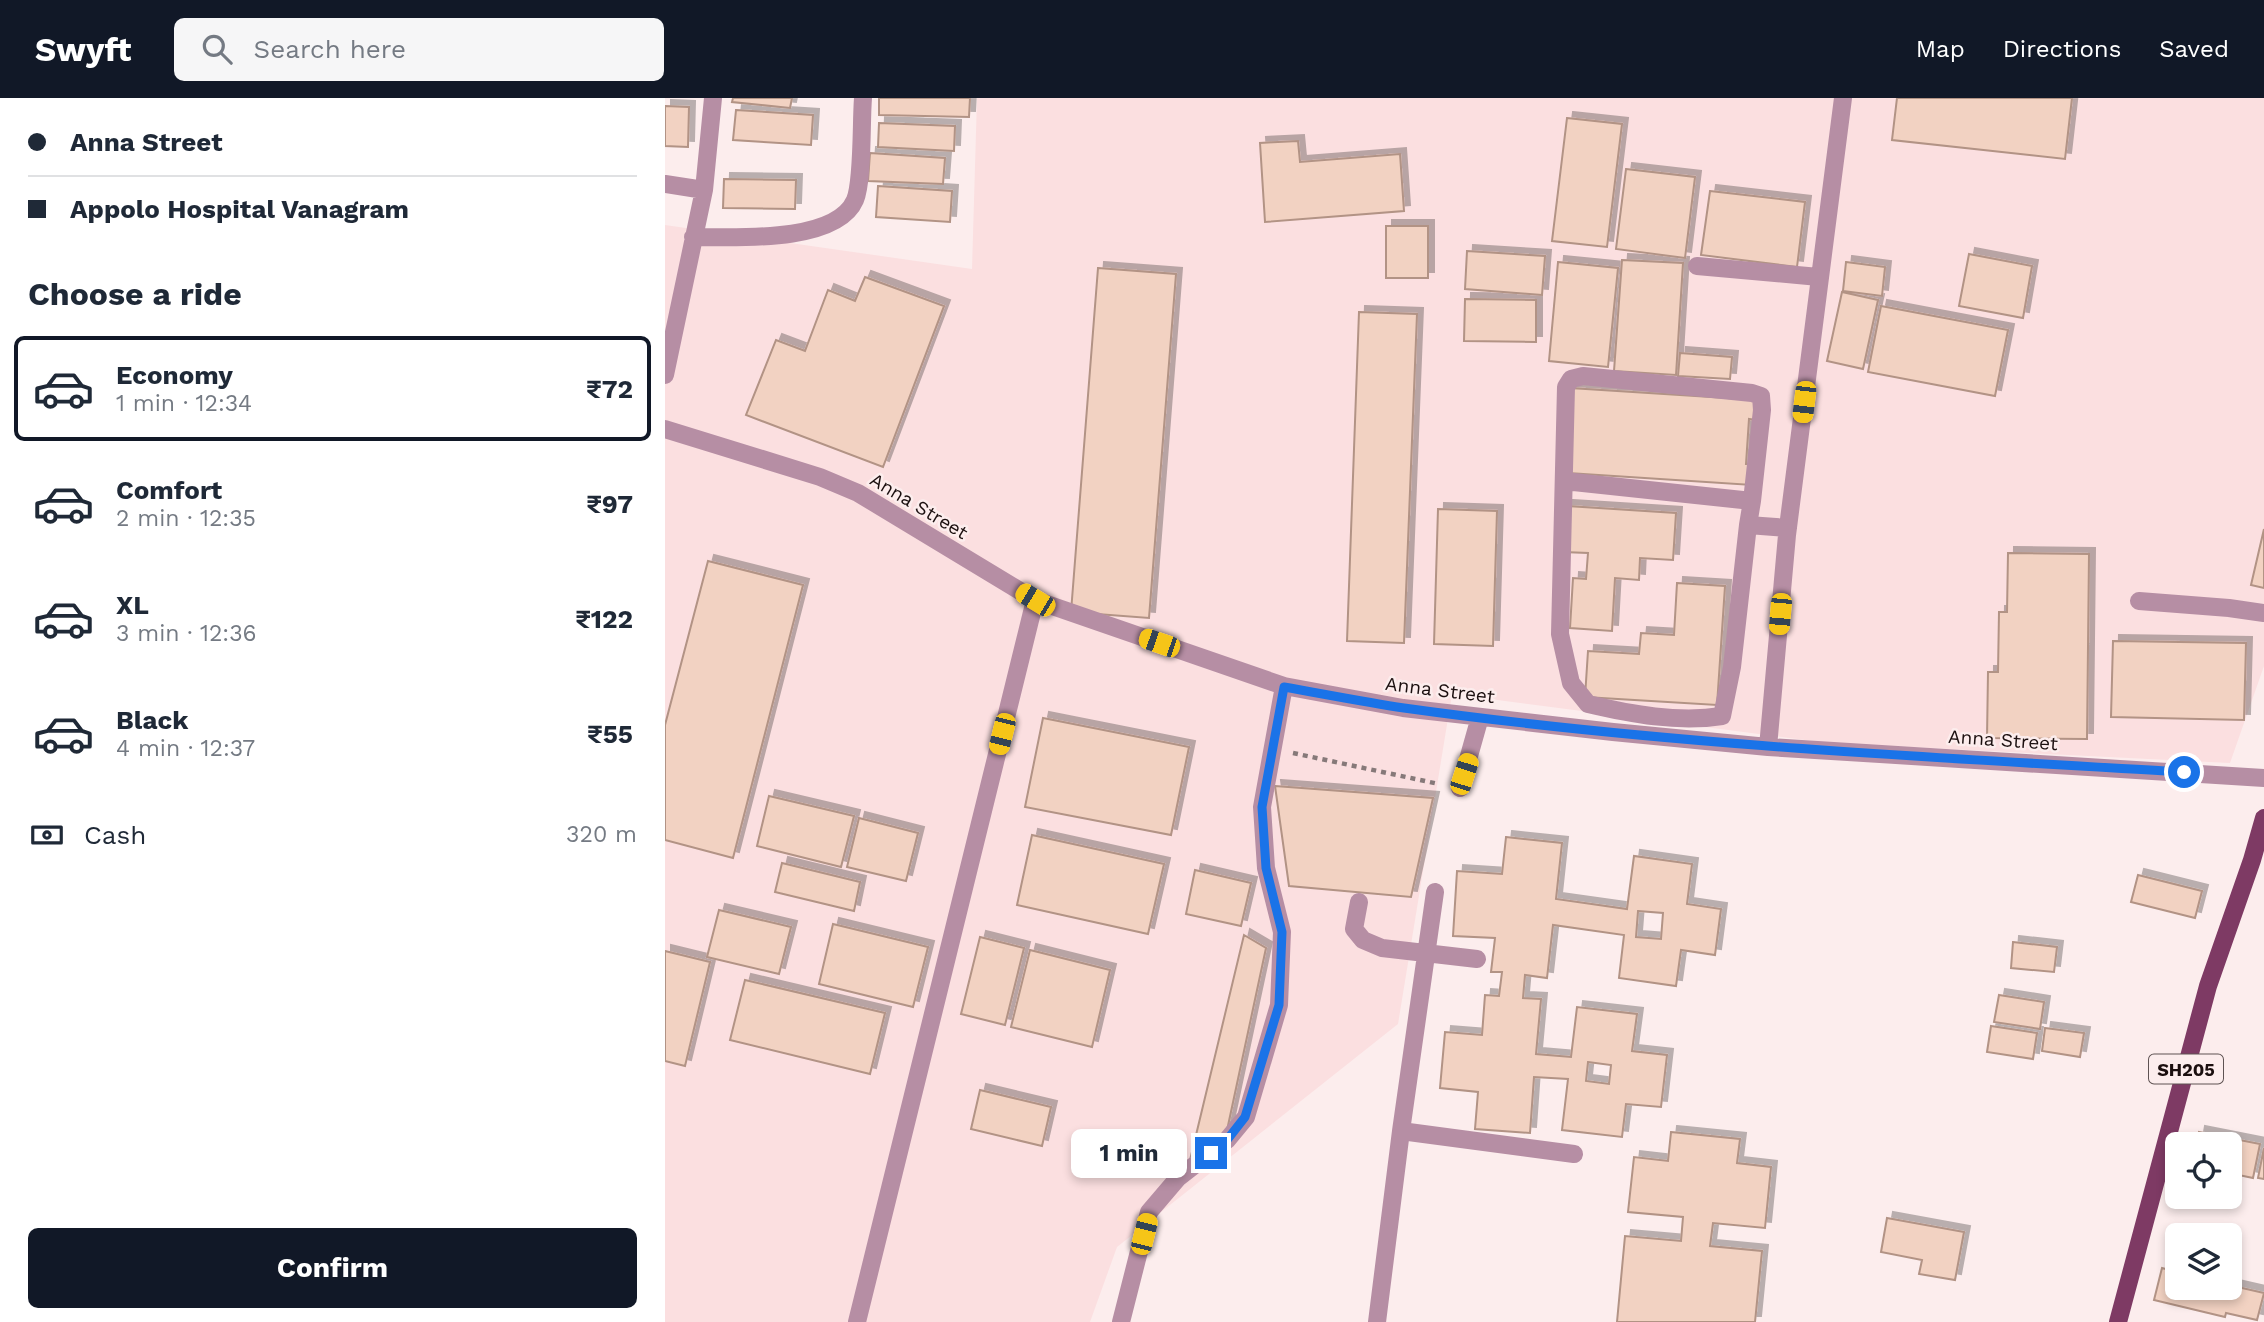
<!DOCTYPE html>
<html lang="en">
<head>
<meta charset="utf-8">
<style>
  body { margin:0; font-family:"Work Sans",sans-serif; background:#f6f6f7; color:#1f2937; height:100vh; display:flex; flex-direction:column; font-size:26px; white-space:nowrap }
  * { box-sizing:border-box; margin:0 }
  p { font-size:23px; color:#747a83 }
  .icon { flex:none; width:38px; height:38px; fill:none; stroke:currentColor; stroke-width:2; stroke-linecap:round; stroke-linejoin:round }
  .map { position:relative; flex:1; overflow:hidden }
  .side { display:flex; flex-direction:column; background:#fff; width:665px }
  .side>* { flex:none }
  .banner { display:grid; align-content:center; height:154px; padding:0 28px; background:#fff }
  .fabs { position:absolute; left:1500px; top:1034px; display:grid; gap:14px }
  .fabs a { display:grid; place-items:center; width:77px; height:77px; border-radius:10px; background:#fff; box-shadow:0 4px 10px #0003; font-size:35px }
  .end { position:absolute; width:32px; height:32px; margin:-16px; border:9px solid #1a73e8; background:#fff; box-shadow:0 0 0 4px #fff }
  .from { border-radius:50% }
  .bubble { position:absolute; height:49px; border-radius:10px; background:#fff; box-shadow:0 4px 10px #0003; font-size:23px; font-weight:700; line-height:49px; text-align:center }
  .car { position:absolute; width:21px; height:42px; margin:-21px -10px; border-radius:9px; box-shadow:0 0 5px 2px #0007; background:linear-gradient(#f5c518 24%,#345 0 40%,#f5c518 0 76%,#345 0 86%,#f5c518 0) }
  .banner b { display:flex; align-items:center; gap:24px; height:66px; font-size:26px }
  .banner b+b { border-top:2px solid #e0e1e3 }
  .banner i { width:18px; height:18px; background:#1f2937 }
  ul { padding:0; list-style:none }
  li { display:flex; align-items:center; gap:21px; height:105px; margin:0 14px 10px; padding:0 14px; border:4px solid transparent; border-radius:10px }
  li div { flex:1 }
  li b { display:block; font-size:26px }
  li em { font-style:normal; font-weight:700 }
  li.current { border-color:#111827 }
  li>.icon { width:63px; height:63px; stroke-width:1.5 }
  h2 { padding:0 28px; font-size:32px; line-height:84px }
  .pay { display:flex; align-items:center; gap:18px; height:77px; padding:0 28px; font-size:26px }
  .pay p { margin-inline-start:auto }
  .primary-button { display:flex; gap:14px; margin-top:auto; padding:14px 28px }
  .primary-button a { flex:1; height:80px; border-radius:10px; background:#111827; color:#fff; font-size:28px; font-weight:700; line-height:80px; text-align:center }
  header { display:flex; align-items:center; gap:42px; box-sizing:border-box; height:98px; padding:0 35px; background:#111827; color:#fff }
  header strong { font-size:33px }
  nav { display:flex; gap:38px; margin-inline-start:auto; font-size:24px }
  .search { width:490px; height:63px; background:#f6f6f7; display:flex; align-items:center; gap:18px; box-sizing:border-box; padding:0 24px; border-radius:10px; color:#747a83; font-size:26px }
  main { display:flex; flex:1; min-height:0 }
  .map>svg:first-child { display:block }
</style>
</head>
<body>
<header>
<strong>Swyft</strong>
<div class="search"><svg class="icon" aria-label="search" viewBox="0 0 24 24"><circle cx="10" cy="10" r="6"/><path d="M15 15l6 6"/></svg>Search here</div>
<nav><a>Map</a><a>Directions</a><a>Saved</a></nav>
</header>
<main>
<section class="side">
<div class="banner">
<b><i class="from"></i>Anna Street</b>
<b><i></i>Appolo Hospital Vanagram</b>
</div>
<h2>Choose a ride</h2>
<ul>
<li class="current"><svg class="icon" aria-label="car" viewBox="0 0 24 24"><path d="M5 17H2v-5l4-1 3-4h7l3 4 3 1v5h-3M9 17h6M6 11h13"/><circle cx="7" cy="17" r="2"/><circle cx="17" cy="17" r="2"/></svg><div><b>Economy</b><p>1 min · 12:34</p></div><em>₹72</em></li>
<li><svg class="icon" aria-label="car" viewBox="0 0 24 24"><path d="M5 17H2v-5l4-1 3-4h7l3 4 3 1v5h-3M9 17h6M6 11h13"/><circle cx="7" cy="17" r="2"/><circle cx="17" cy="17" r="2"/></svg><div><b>Comfort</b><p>2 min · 12:35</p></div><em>₹97</em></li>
<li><svg class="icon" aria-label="car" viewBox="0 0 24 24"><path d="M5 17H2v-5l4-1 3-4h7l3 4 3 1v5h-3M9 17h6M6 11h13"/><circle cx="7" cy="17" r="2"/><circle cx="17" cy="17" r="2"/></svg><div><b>XL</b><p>3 min · 12:36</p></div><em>₹122</em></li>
<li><svg class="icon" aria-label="car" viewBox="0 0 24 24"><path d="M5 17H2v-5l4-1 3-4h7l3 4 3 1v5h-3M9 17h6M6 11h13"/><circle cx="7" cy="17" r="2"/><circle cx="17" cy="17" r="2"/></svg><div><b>Black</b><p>4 min · 12:37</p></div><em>₹55</em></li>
</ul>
<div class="pay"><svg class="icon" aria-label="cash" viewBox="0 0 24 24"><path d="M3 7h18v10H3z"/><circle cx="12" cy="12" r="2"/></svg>Cash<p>320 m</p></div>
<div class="primary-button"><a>Confirm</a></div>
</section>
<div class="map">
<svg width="1599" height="1224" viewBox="0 0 1599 1224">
  <defs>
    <filter id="shadow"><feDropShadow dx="6" dy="-6" stdDeviation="0" flood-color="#0004"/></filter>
  </defs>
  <rect width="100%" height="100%" fill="#fceded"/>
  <path fill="#fbdfe0" d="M312 0H1599V568L1565 665 1163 645 787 596 733 926 452 1149 425 1224H0V127L307 171Z"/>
  <path fill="#f2d2c2" stroke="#b29385" stroke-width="2" fill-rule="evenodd" filter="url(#shadow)" d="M68 0H127L125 10 67 4Z
    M214 0H305L304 19 214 17Z
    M1232 0H1407L1400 61 1227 42Z
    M0 8 24 9 23 49 0 48Z
    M71 12 148 17 146 47 68 42Z
    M902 20 957 26 942 149 887 143Z
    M214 25 290 28 289 53 213 49Z
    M633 43 635 64 735 56 739 113 600 124 595 45Z
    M205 55 280 60 278 86 203 83Z
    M961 71 1030 79 1020 160 951 151Z
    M59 81 131 82 130 111 58 110Z
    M213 88 287 93 285 124 211 119Z
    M1045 93 1140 104 1132 169 1036 157Z
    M721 128H763V180H721Z
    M802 153 880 158 877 197 800 191Z
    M1304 156 1367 168 1358 220 1294 208Z
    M957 162 1018 165 1011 277 949 273Z
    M893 164 953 170 943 269 884 263Z
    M1181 164 1220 169 1217 198 1178 193Z
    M433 170 511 176 484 520 406 514Z
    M200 179 279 208 218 369 81 317 111 242 140 253 163 192 190 203Z
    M1177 194 1213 202 1198 271 1162 263Z
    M800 201 871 202V244L799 243Z
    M1216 208 1343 232 1330 298 1203 274Z
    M694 214 752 216 739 545 682 543Z
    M1015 255 1067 259 1065 281 1013 278Z
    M905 290 1093 302 1091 322 1084 321 1081 366H1088L1087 387 903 375Z
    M902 408 1011 415 1008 462 975 460 974 482 950 480 947 533 905 530 908 480 921 481 923 455 898 454Z
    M773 411 832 413 828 548 769 546Z
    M1599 431V490L1586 487Z
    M1343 455 1424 456 1422 641 1322 640 1323 574H1333L1334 514H1342Z
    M43 463 138 487 68 760 0 742V627Z
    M1012 485 1060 488 1052 607 920 599 923 553 974 556 976 535 1009 537Z
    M1448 543 1581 545 1579 622 1446 619Z
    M378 620 524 649 506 737 360 709Z
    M610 688 768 700 746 799 624 788Z
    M104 698 189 718 176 769 92 748Z
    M194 720 253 735 241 783 182 769Z
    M367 737 499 766 483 836 352 807Z
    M841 739 897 745 891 801 962 811 969 758 1027 766 1022 806 1056 811 1050 857 1016 852 1011 888 954 880 959 837 888 827 882 880 860 877 858 900 876 901 871 956 906 959 912 909 972 916 967 953 1002 957 996 1009 961 1006 957 1039 897 1032 903 981 869 979 865 1035 810 1031 813 994 775 990 780 934 817 937 820 897 834 898 837 874H826L830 840 788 838 792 773 837 776ZM973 813 998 815 996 841 971 839ZM923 964 946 967 944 986 921 983Z
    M117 765 195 784 189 813 110 794Z
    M530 772 586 785 576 828 521 816Z
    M1473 777 1537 793 1530 820 1466 804Z
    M54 812 126 829 114 876 42 859Z
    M168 826 263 849 248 909 154 886Z
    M579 837 601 850 561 1037 526 1058Z
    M315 839 359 850 340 927 296 916Z
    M1348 844 1392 849 1389 874 1346 870Z
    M365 852 445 872 427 949 346 929Z
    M0 853 45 864 20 968 0 963Z
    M80 882 220 915 205 976 65 942Z
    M1334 897 1379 904 1375 931 1329 924Z
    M1326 928 1372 935 1368 961 1322 954Z
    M1380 930 1419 935 1415 959 1377 953Z
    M315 992 386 1009 377 1048 306 1031Z
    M1006 1034 1075 1041 1072 1065 1106 1069 1100 1130 1048 1125 1045 1148 1097 1153 1090 1224H952L960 1138 1016 1143 1018 1119 963 1114 969 1059 1003 1063Z
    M1534 1034 1595 1046 1588 1080 1564 1075V1046H1532Z
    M1599 1050V1081L1593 1080Z
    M1222 1120 1299 1134 1290 1182 1254 1176 1257 1162 1216 1154Z
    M1564 1154 1569 1155 1564 1175Z
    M1497 1170 1512 1174V1190H1564V1187L1599 1195 1592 1222 1561 1215 1560 1219 1489 1202Z"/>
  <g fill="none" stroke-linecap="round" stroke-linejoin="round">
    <path stroke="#867979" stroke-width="4.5" stroke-dasharray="5 5" stroke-linecap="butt" d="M628 655 774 686"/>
    <path stroke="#b68ea4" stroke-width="18" d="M0 86 39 92
      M28 139C67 139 171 146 190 102 198 83 196 24 198 0
      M1032 168 1154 179
      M0 277 39 92 48 0
      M0 331 155 379 193 395 370 502 619 588 738 610 948 634 1103 649 1599 680
      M899 383 1087 403 1083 427 1123 430
      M1083 427 1067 569 1057 618C1013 625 966 616 923 606L906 585 895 536 901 289 906 281 918 278 1087 295 1096 298 1097 312 1087 403
      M1474 503 1564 510 1599 515
      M1103 649 1122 437 1178 0
      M795 690 815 619
      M770 794 736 1033 909 1056
      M694 804 689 831 698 842 717 850 812 861
      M192 1224 370 502
      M456 1224 484 1114 513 1080 562 1042 581 1019 614 907 617 834 601 770 597 709 619 588
      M712 1224 736 1033"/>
    <path stroke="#7e3a64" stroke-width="18" d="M1453 1224 1543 888 1587 762 1599 720"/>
  </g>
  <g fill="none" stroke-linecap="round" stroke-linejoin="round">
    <path stroke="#1a73e8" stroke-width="9" d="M546 1055 562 1042 580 1019 614 907 617 834 601 770 597 709 619 589C659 596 699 604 739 610 997 646 1258 659 1519 674"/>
  </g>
  <g text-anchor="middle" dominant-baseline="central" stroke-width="5" stroke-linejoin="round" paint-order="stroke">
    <rect fill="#fceded" stroke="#5e5252" stroke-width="2" x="1484" y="956.5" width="74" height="29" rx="5"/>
    <g font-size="18" font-weight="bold" fill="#1b0f0f">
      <text x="1521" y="971">SH205</text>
    </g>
    <g font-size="19" fill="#1b0f0f" stroke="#fceded">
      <text transform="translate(254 408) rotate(31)">Anna Street</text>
      <text transform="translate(775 592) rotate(7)">Anna Street</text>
      <text transform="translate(1338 642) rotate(4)">Anna Street</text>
    </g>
  </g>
</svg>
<div class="fabs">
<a><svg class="icon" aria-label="locate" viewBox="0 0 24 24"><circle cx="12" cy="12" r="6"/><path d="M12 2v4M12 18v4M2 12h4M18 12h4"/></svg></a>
<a><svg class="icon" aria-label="layers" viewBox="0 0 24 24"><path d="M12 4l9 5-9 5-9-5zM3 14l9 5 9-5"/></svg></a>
</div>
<i class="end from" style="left:1519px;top:674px"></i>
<i class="end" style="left:546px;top:1055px"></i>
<div class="bubble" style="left:406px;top:1031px;width:116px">1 min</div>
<i class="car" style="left:1139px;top:304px;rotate:187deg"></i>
<i class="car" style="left:370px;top:502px;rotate:301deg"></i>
<i class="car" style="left:1115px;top:516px;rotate:185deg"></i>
<i class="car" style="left:494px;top:545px;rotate:289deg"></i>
<i class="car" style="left:337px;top:636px;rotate:194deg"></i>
<i class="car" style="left:799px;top:676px;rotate:18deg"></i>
<i class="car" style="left:479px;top:1136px;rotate:14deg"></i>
</div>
</main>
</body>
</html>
